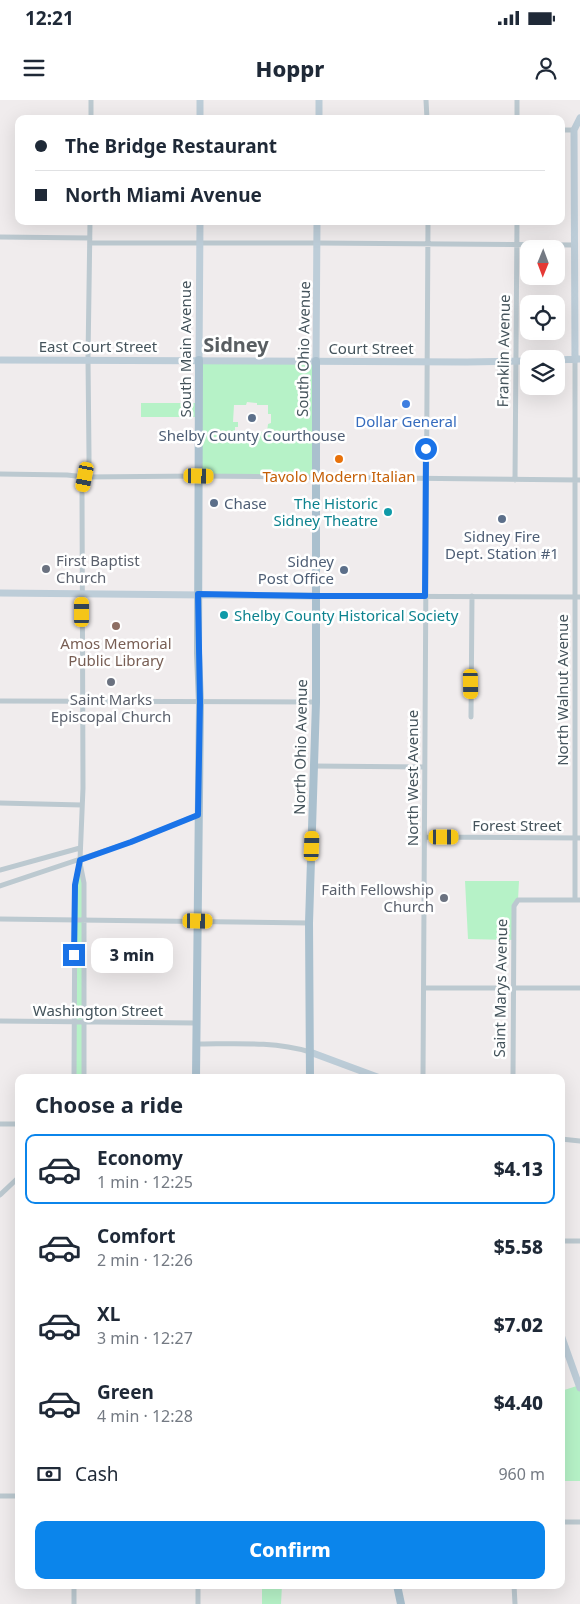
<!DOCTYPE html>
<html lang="en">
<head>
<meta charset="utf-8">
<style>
  body { margin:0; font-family:"Noto Sans",sans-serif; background:#f6f6f7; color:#1f2937; height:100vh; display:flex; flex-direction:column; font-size:19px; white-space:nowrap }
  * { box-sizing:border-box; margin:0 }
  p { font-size:16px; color:#747a83 }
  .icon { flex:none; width:28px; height:28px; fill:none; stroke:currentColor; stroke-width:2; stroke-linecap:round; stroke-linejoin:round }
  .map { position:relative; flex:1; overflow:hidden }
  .panel { position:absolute; left:15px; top:974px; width:550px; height:515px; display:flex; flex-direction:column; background:#fff; border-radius:10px; box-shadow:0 5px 20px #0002 }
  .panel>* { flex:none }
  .guide { position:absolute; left:15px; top:15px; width:550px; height:110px; border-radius:10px; box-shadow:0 5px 20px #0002; display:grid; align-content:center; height:110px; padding:0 20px; background:#fff }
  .needle { width:32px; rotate:181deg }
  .fabs { position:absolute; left:520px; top:140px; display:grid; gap:10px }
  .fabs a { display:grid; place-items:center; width:45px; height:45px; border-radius:10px; background:#fff; box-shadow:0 5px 20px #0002; font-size:25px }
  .end { position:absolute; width:22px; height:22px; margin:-11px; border:6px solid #1a73e8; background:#fff; box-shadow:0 0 0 2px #fff }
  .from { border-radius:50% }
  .bubble { position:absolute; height:35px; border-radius:10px; background:#fff; box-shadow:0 5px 20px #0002; font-size:16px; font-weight:800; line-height:35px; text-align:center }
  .car { position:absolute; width:15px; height:30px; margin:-15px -8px; border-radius:6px; box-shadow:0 0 4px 1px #0007; background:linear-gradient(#f5c518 24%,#345 0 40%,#f5c518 0 76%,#345 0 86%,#f5c518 0) }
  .guide b { display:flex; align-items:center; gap:18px; height:48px; font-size:19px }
  .guide b+b { border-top:1px solid #e0e1e3 }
  .guide i { width:12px; height:12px; background:#1f2937 }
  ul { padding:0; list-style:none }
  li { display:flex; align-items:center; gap:15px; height:70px; margin:0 10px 8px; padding:0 10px; border:2px solid transparent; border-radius:10px }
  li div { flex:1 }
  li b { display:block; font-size:19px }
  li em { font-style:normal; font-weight:800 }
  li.on { border-color:#0b85eb }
  li>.icon { width:45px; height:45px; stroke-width:1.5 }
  h2 { padding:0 20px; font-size:22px; line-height:60px }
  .pay { display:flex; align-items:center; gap:12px; height:55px; padding:0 20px; font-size:19px }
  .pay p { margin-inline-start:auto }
  .primary-button { display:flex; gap:10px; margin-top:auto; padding:10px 20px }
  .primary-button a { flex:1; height:58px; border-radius:10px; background:#0b85eb; color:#fff; font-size:20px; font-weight:800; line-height:58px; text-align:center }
  .status { display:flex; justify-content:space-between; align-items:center; height:35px; padding:0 25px; background:#fff; direction:ltr }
  .status svg { height:14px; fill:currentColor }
  header { display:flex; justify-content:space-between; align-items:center; height:65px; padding:0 20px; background:#fff; font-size:22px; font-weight:800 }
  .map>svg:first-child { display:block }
</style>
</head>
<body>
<div class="status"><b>12:21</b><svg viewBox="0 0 49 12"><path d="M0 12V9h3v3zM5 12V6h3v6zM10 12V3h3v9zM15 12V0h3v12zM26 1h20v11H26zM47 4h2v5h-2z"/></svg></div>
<header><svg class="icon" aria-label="menu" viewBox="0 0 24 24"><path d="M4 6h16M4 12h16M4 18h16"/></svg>Hoppr<svg class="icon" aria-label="person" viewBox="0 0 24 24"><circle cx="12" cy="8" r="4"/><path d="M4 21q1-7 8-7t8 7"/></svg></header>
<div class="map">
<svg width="580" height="1504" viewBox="0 0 580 1504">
  <rect width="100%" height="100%" fill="#f0eced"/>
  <path fill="#b6f2c7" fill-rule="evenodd" d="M199 260 316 261 315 377 199 376V317H141V303H199ZM247 302 257 303V305H268V314H271V323L268 324 267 332H257V335H246V331H235V327H238V322H233L234 305H246Z
    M80 760 84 783V977L74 978V821Z
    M465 781H519L518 800 514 806V840L468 839Z
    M580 1285V1381H561V1291Z
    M262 1485H282L281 1504H262Z"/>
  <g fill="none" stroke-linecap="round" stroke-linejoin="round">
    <path stroke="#bcc9d0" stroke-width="5" d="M91 0V19
      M426 0 427 19
      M517 19V0
      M561 30H574
      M0 137 90 138
      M90 143H317L575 145
      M575 260V800
      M0 374 67 375 85 377 199 376 580 380
      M515 380 517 121
      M316 496 580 497
      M0 601 316 602
      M471 617 472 496
      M314 666 424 667
      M0 703 82 705
      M425 737 580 738
      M80 763 84 783V978
      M0 770 80 748
      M0 786 131 742 198 715
      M0 819 309 823
      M424 888H580
      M0 921 196 923
      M196 944C234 944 273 941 310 952
      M74 978 75 785 80 760 83 688 82 392 89 365V355L88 259 90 121
      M423 978 428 121
      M513 978 514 806 518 800H580
      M0 1024H19
      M561 1039 580 1041
      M0 1095 19 1077
      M561 1141H580
      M0 1396H19
      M561 1422H580
      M198 1485V1504
      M514 1485 515 1504
      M74 1504V1485"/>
    <path stroke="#bdcdd8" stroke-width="7" d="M200 0V19
      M319 0V19
      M0 260 467 262 529 261
      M199 260 200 121
      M556 260 580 259
      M575 260 574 30 580 18
      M316 261 317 121
      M0 493 316 496
      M310 952 380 978
      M561 1235 580 1288"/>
    <path stroke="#aac0ce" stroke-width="8" d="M196 978 200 603 198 553 199 260
      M310 978 309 823 316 602V261
      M397 1485 401 1504"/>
  </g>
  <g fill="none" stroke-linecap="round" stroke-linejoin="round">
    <path stroke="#1a73e8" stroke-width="6" d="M74 855 75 785 80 760 131 742 198 715 200 602 198 494 316 496H425L426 349"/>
  </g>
  <circle fill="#3f7fe0" stroke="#fff" stroke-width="2" cx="406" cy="304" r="5"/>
  <g fill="#5c6f8a" stroke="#fff" stroke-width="2">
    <circle cx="252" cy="318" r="5"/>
    <circle cx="214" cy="403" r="5"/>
    <circle cx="502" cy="419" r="5"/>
    <circle cx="344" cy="470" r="5"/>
  </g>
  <circle fill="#e8710a" stroke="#fff" stroke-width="2" cx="339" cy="359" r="5"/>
  <g fill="#0f9aa8" stroke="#fff" stroke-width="2">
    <circle cx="388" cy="412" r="5"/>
    <circle cx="224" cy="515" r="5"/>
  </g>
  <g fill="#6b7280" stroke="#fff" stroke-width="2">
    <circle cx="46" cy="469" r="5"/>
    <circle cx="111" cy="582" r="5"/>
    <circle cx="444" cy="798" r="5"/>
  </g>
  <circle fill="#8d6e63" stroke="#fff" stroke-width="2" cx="116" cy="526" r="5"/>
  <g text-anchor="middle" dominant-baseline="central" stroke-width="5" stroke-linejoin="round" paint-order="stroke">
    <g font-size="15" fill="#44535b" stroke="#fff">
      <text x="98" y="246">East Court Street</text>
      <text x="371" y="248">Court Street</text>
      <text transform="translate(185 249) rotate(-90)">South Main Avenue</text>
      <text transform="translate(303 249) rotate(-89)">South Ohio Avenue</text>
      <text transform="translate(503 251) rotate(-89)">Franklin Avenue</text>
      <text transform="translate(562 590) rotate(-90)">North Walnut Avenue</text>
      <text transform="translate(300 647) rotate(-89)">North Ohio Avenue</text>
      <text transform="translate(412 678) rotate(-90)">North West Avenue</text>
      <text x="517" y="725">Forest Street</text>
      <text transform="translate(500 888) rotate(-89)">Saint Marys Avenue</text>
      <text x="98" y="910">Washington Street</text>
    </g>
    <g font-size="15" fill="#366cbe" stroke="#fff">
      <text x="406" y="321">Dollar General</text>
    </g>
    <g font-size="15" fill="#4e5e75" stroke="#fff">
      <text x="252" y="335">Shelby County Courthouse</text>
      <text x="224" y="403" text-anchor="start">Chase</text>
      <text x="502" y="436">Sidney Fire<tspan x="502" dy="17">Dept. Station #1</tspan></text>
      <text x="334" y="461" text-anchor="end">Sidney<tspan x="334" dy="17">Post Office</tspan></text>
    </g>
    <g font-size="15" fill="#c56008" stroke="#fff">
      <text x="339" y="376">Tavolo Modern Italian</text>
    </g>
    <g font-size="15" fill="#0d838f" stroke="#fff" text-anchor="end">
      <text x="378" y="403">The Historic<tspan x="378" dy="17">Sidney Theatre</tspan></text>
      <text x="234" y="515" text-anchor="start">Shelby County Historical Society</text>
    </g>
    <g font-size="15" fill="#5b616d" stroke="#fff" text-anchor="start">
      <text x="56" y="460">First Baptist<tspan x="56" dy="17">Church</tspan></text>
      <text x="111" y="599" text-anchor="middle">Saint Marks<tspan x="111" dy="17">Episcopal Church</tspan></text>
      <text x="434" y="789" text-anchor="end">Faith Fellowship<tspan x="434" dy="17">Church</tspan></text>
    </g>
    <g font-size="15" fill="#785e54" stroke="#fff">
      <text x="116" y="543">Amos Memorial<tspan x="116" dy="17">Public Library</tspan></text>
    </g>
    <g font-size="20" font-weight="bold" fill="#595e62" stroke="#fff">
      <text x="236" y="244">Sidney</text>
    </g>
  </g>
</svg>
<div class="fabs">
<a><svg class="needle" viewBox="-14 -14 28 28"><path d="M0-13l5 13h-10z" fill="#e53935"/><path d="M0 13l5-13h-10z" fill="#747a83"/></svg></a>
<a><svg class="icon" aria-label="locate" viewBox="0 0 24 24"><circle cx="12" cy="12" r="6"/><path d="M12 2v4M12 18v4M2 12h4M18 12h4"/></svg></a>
<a><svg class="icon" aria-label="layers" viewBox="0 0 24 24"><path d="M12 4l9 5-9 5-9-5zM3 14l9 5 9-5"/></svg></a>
</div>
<i class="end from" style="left:426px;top:349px"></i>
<i class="end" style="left:74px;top:855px"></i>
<div class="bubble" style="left:91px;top:838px;width:82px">3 min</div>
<i class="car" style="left:199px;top:376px;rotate:91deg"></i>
<i class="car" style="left:85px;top:377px;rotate:191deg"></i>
<i class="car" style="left:82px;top:512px;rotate:0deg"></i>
<i class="car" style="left:471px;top:584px;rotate:179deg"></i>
<i class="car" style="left:444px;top:737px;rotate:90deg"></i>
<i class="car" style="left:312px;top:746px;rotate:2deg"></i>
<i class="car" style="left:198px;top:821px;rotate:91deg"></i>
<div class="guide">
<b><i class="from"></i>The Bridge Restaurant</b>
<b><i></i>North Miami Avenue</b>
</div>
<section class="panel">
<h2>Choose a ride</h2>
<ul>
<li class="on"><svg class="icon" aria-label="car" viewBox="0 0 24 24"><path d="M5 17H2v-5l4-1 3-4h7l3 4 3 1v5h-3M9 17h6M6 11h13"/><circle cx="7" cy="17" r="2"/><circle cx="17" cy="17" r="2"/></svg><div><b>Economy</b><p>1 min · 12:25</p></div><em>$4.13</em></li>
<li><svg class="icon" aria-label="car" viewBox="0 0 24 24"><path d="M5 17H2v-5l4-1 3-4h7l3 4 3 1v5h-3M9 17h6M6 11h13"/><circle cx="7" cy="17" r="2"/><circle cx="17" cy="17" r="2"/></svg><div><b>Comfort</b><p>2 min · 12:26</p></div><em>$5.58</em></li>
<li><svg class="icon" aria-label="car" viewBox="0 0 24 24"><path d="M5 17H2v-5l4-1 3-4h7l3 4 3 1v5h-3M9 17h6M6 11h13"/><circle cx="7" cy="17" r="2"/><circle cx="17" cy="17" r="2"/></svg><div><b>XL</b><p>3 min · 12:27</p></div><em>$7.02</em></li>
<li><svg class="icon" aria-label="car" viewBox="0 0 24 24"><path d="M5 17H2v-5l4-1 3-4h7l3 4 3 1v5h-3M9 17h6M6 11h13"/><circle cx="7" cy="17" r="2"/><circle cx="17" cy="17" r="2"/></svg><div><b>Green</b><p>4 min · 12:28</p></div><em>$4.40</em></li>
</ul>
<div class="pay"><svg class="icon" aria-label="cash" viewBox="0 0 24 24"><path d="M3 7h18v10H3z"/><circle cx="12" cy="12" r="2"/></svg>Cash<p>960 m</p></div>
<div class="primary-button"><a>Confirm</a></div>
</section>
</div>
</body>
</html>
